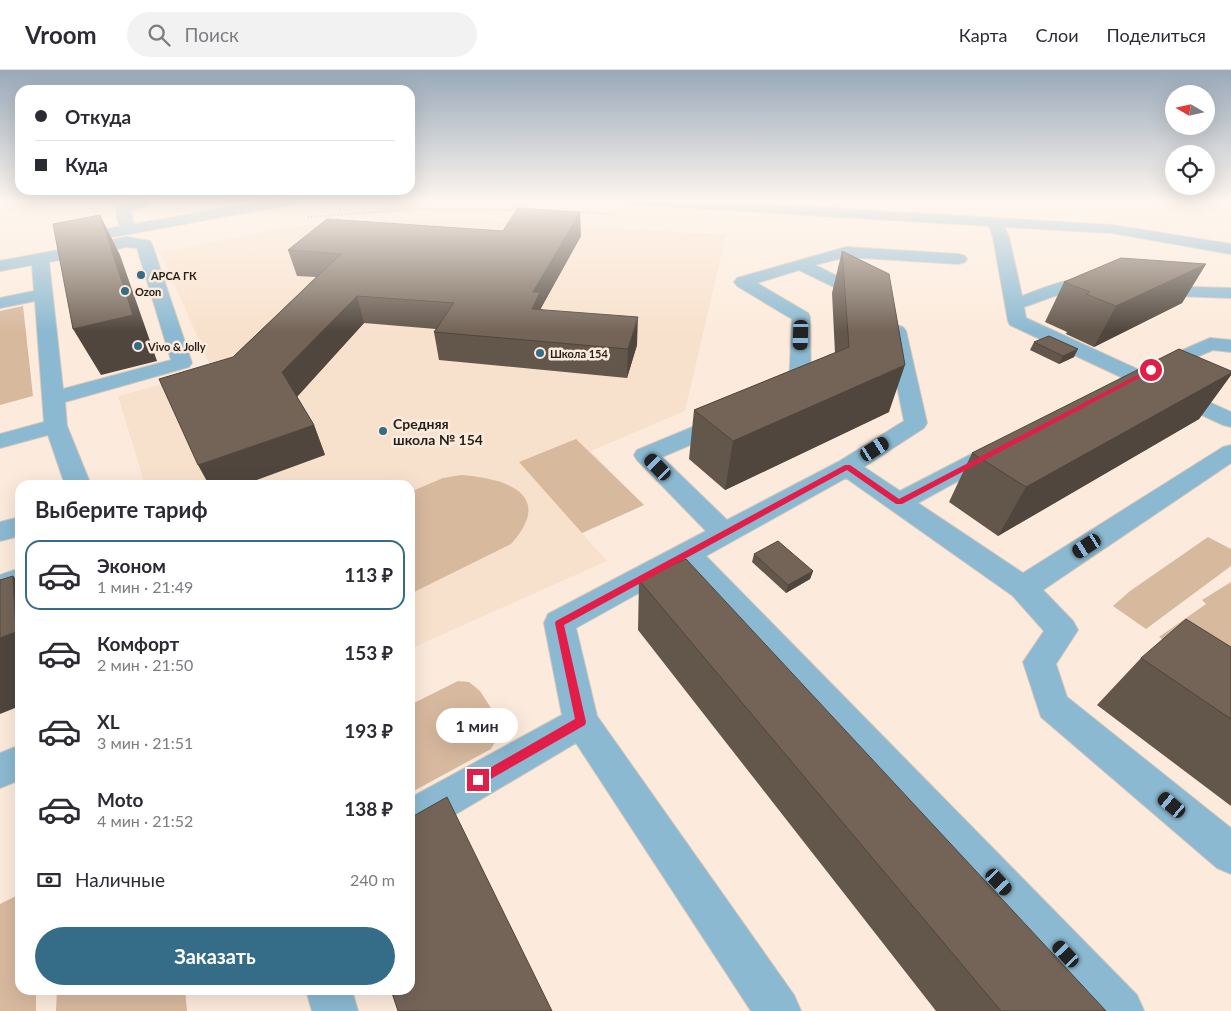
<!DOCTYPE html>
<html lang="ru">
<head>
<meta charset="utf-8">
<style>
  body { margin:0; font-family:Lato,sans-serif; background:#f2f2f3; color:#2b2b33; height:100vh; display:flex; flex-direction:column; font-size:19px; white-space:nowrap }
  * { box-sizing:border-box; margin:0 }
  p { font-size:16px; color:#7c7c81 }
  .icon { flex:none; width:28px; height:28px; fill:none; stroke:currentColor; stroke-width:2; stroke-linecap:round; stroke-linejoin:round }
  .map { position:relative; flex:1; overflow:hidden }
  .details { position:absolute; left:15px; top:410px; width:400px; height:515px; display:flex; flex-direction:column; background:#fff; border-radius:15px; box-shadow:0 5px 20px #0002 }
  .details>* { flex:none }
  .banner { position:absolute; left:15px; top:15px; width:400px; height:110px; border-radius:15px; box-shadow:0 5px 20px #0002; display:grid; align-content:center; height:110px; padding:0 20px; background:#fff }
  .needle { width:32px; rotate:279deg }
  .fabs { position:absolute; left:1165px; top:15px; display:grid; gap:10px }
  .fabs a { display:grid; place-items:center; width:50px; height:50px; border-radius:50%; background:#fff; box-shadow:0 5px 20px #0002; font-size:25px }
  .end { position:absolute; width:22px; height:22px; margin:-11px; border:6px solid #e11d48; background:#fff; box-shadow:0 0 0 2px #fff }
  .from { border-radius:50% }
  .bubble { position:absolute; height:35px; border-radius:18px; background:#fff; box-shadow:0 5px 20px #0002; font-size:16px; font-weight:700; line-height:35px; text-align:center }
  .car { position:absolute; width:15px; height:30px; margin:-15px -8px; border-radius:6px; box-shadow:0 0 4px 1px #0007; background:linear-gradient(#222 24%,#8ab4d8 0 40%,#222 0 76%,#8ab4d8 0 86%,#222 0) }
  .banner b { display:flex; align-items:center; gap:18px; height:48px; font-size:19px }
  .banner b+b { border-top:1px solid #e1e1e2 }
  .banner i { width:12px; height:12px; background:#2b2b33 }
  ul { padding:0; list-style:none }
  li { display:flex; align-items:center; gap:15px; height:70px; margin:0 10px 8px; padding:0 10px; border:2px solid transparent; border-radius:15px }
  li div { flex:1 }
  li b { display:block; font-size:19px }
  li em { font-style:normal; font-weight:700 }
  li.selected { border-color:#356c87 }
  li>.icon { width:45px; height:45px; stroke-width:1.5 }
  h2 { padding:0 20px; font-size:22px; line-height:60px }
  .pay { display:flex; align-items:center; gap:12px; height:55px; padding:0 20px; font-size:19px }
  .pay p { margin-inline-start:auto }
  .primary-button { display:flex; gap:10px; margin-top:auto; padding:10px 20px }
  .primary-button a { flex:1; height:58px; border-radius:30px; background:#356c87; color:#fff; font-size:20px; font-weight:700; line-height:58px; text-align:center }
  header { display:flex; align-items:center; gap:30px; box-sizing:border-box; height:70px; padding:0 25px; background:#fff; border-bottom:1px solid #e1e1e2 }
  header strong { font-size:24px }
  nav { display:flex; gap:28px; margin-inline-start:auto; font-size:18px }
  .search { width:350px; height:45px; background:#f2f2f3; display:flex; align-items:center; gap:12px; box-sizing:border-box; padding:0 18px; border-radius:28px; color:#7c7c81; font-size:19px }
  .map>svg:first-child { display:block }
</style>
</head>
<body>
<header>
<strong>Vroom</strong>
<div class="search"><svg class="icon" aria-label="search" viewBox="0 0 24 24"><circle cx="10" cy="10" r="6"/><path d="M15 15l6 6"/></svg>Поиск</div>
<nav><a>Карта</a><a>Слои</a><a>Поделиться</a></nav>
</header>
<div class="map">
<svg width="1231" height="941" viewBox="0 0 1231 941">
  <rect width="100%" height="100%" fill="#fcebdc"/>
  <path fill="#f8e1cc" d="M415 146 726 165 685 341 591 381 644 435 582 463 607 491 410 579V415H145L118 326 212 300 160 182 297 156Z"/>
  <path fill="#d7b99e" d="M23 236 33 326 0 335V241Z
    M576 369 644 435 582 463 519 392Z
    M461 405C505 408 556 424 511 474L410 524V422L443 408Z
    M1208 467 1231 479V496L1146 559 1113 536 1130 521Z
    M1231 512V616L1159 567 1206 534 1202 530Z
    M458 611 469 612 480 621 498 649V667L491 679 410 723V635Z
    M20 824V920H36V941H0V834Z
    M57 920H185L187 941H56Z"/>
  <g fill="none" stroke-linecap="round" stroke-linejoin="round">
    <g stroke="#d5c6b9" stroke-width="2">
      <path id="minor" d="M135 130H154L152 133 131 141 134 154 271 130H301L294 134 112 167 107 165 104 162 107 159 120 156 116 145 119 136Z
        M620 130H695L1112 155 1231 174V184L1112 163 1004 157 1009 167 1022 226C1052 215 1072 204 1104 212L1107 216 1104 220 1098 221 1074 219 1024 237 1026 248 1231 342V357L1223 355 1010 255 1008 251 993 167 989 156 627 134Z
        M127 167 150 171 152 174 192 293 189 297 65 332 67 356 91 415H65L48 365 0 378V364L44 352 35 231 0 238V228L34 221 32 195 0 201V191ZM127 177 137 178 171 290 63 319 49 192Z
        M846 177 959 184 965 186 967 189 965 192 959 194 846 187 815 195 873 224 876 228 873 232 867 233 799 200 757 213 808 243 810 247 811 320C804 329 790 332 779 330L776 325 779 320 789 317 792 249 737 216 734 212 737 208Z
        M1153 216 1231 218V228L1147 225 1144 221 1147 217Z
        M896 255 903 257 906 261 927 353 924 358 864 397 900 421 989 375 997 373 1005 375 1009 380 1005 385 918 433 1023 503 1223 377 1231 375V393L1043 520 1073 551 1078 560 1056 594 1067 627 1231 758V804L1217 798 1041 647 1023 592 1044 561 1013 526 846 408 706 486 1137 925 1144 941H1090L684 498 576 558 597 646 794 925 801 941H751L576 673 424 763 410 768V728L562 645 544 553 548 544 706 461 637 390 634 385 637 380 719 346 727 344 735 346 738 351 735 356 662 387 727 450 838 392 904 351 886 261 889 257Z
        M1210 268 1231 270V282L1213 280 1155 305 1148 303 1145 299 1148 295Z
        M20 447V466L0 471V452Z
        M20 498V520L0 527V505Z
        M20 675V710L0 718V683Z
        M306 920H352L358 941H312Z"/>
    </g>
    <path stroke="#90857b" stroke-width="2" stroke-dasharray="1 2" stroke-linecap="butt" d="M577 142 611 144
      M308 147 414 139 521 140"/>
    <use href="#minor" fill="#8bb9d1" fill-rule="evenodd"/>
  </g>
  <path fill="#63564b" d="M581 166 541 238V239L637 275 627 308 439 290 434 262 436 259 364 253 297 327 314 355 325 385 233 287 316 207 297 206 288 180Z
    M842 181 889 342 725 420 689 389 694 340 835 283 832 223Z
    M1206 194 1182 233 1094 277 1066 264 1067 262 1045 252 1064 212Z
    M1034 272 1074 287 1059 294 1030 280Z
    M1231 301V305L1199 349 998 466 949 432 972 383Z
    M754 484 813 501 810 509 786 523 752 492Z
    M639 510 1106 941H936L638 560Z
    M1231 577V736L1097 635 1141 588Z"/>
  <path fill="#50463d" d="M580 142 581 166 541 238 542 249 532 239 533 222Z
    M100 145 120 185 157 291 101 305 73 259Z
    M1206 194 1182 233 1094 277 1116 236Z
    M357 226 364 253 293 331 282 302Z
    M638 247 637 275 627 308 628 279Z
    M1078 279 1074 287 1059 294 1063 286Z
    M905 295 889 342 725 420 733 371Z
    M1231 303V305L1199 349 998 466 1026 417Z
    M314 355 325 385 243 415H209L198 395Z
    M813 501 810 509 786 523 788 515Z
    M13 506 20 513V636L0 644V568Z"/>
  <path fill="#736457" stroke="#50463d" d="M518 138 580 142 533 222H540L532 239 638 247 628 279 434 262 454 233 357 226 282 302 314 355 198 395 159 309 233 287 341 184 288 180 327 149 503 161Z
    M100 145 133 245 73 259 53 154Z
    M842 181 889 204 905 295 733 371 694 340 849 277Z
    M1121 188 1206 194 1116 236 1086 224 1090 222 1064 212Z
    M1049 266 1078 279 1063 286 1034 272Z
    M1179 279 1231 301V303L1026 417 972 383Z
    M778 471 813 501 788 515 754 484Z
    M686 489 1106 941H1001L639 510Z
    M13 506 16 562 0 568V510Z
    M1186 549 1231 577V649L1141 588Z
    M447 727 552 941H398L391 920H410V748Z"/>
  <linearGradient id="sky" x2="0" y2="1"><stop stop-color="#99a9b9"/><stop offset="0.5" stop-color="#fef6ef"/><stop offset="1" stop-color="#fef6ef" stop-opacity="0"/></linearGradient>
  <rect width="1231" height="262" fill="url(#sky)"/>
  <path fill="#e11d48" d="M1149 299 1154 300 902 434H896L847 400 564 555 586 652 585 655 482 714 478 715 474 714 473 710 474 707 575 649 555 553 556 551 845 395H850L899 429Z"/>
  <g fill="#356c87" stroke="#fcebdc" stroke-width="2">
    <circle cx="141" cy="205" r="5"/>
    <circle cx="125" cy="221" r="5"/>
    <circle cx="138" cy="276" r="5"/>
    <circle cx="540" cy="283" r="5"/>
    <circle cx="383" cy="361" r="5"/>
  </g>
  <g text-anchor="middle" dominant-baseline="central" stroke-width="5" stroke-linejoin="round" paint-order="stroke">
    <g font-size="11" font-weight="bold" fill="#241e19" stroke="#fcebdc" text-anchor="start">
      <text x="151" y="205">АРСА ГК</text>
      <text x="135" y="221">Ozon</text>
      <text x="148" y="276">Vivo &amp; Jolly</text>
      <text x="550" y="283">Школа 154</text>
    </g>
    <g font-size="14" font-weight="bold" fill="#241e19" stroke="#fcebdc" text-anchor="start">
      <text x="393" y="353">Средняя<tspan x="393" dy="16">школа № 154</tspan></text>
    </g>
  </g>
</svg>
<div class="fabs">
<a><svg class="needle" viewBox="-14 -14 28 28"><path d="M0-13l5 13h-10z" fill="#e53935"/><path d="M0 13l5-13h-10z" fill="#7c7c81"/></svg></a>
<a><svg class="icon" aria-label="locate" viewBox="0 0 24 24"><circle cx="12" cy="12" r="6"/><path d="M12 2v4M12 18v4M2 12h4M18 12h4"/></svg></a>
</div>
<i class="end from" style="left:1151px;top:300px"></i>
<i class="end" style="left:478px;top:710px"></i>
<div class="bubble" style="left:436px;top:638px;width:82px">1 мин</div>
<i class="car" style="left:801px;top:265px;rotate:182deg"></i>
<i class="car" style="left:875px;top:379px;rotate:58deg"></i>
<i class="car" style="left:658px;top:397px;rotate:316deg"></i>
<i class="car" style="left:1087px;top:476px;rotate:237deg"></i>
<i class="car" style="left:1172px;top:735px;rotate:310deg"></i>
<i class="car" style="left:999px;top:812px;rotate:137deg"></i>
<i class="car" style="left:1066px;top:884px;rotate:317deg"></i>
<div class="banner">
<b><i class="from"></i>Откуда</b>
<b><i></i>Куда</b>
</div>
<section class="details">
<h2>Выберите тариф</h2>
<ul>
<li class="selected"><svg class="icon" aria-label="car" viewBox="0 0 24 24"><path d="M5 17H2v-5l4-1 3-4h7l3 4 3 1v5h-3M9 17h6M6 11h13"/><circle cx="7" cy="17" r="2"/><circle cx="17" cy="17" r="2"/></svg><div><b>Эконом</b><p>1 мин · 21:49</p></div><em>113 ₽</em></li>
<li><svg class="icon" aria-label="car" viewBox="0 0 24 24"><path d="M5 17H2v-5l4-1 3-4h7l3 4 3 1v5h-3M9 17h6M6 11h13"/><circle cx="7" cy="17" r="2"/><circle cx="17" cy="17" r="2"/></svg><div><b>Комфорт</b><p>2 мин · 21:50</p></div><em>153 ₽</em></li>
<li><svg class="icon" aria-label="car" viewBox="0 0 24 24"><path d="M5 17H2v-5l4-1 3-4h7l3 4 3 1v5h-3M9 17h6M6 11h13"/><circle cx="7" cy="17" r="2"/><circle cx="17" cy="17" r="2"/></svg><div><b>XL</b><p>3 мин · 21:51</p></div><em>193 ₽</em></li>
<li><svg class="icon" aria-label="car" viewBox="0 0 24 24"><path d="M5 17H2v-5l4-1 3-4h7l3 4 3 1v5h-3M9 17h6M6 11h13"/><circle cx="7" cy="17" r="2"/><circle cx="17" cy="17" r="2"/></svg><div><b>Moto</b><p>4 мин · 21:52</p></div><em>138 ₽</em></li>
</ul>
<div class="pay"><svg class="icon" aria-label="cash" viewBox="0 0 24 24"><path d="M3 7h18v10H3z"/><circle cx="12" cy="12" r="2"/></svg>Наличные<p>240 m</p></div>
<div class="primary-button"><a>Заказать</a></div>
</section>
</div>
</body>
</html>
